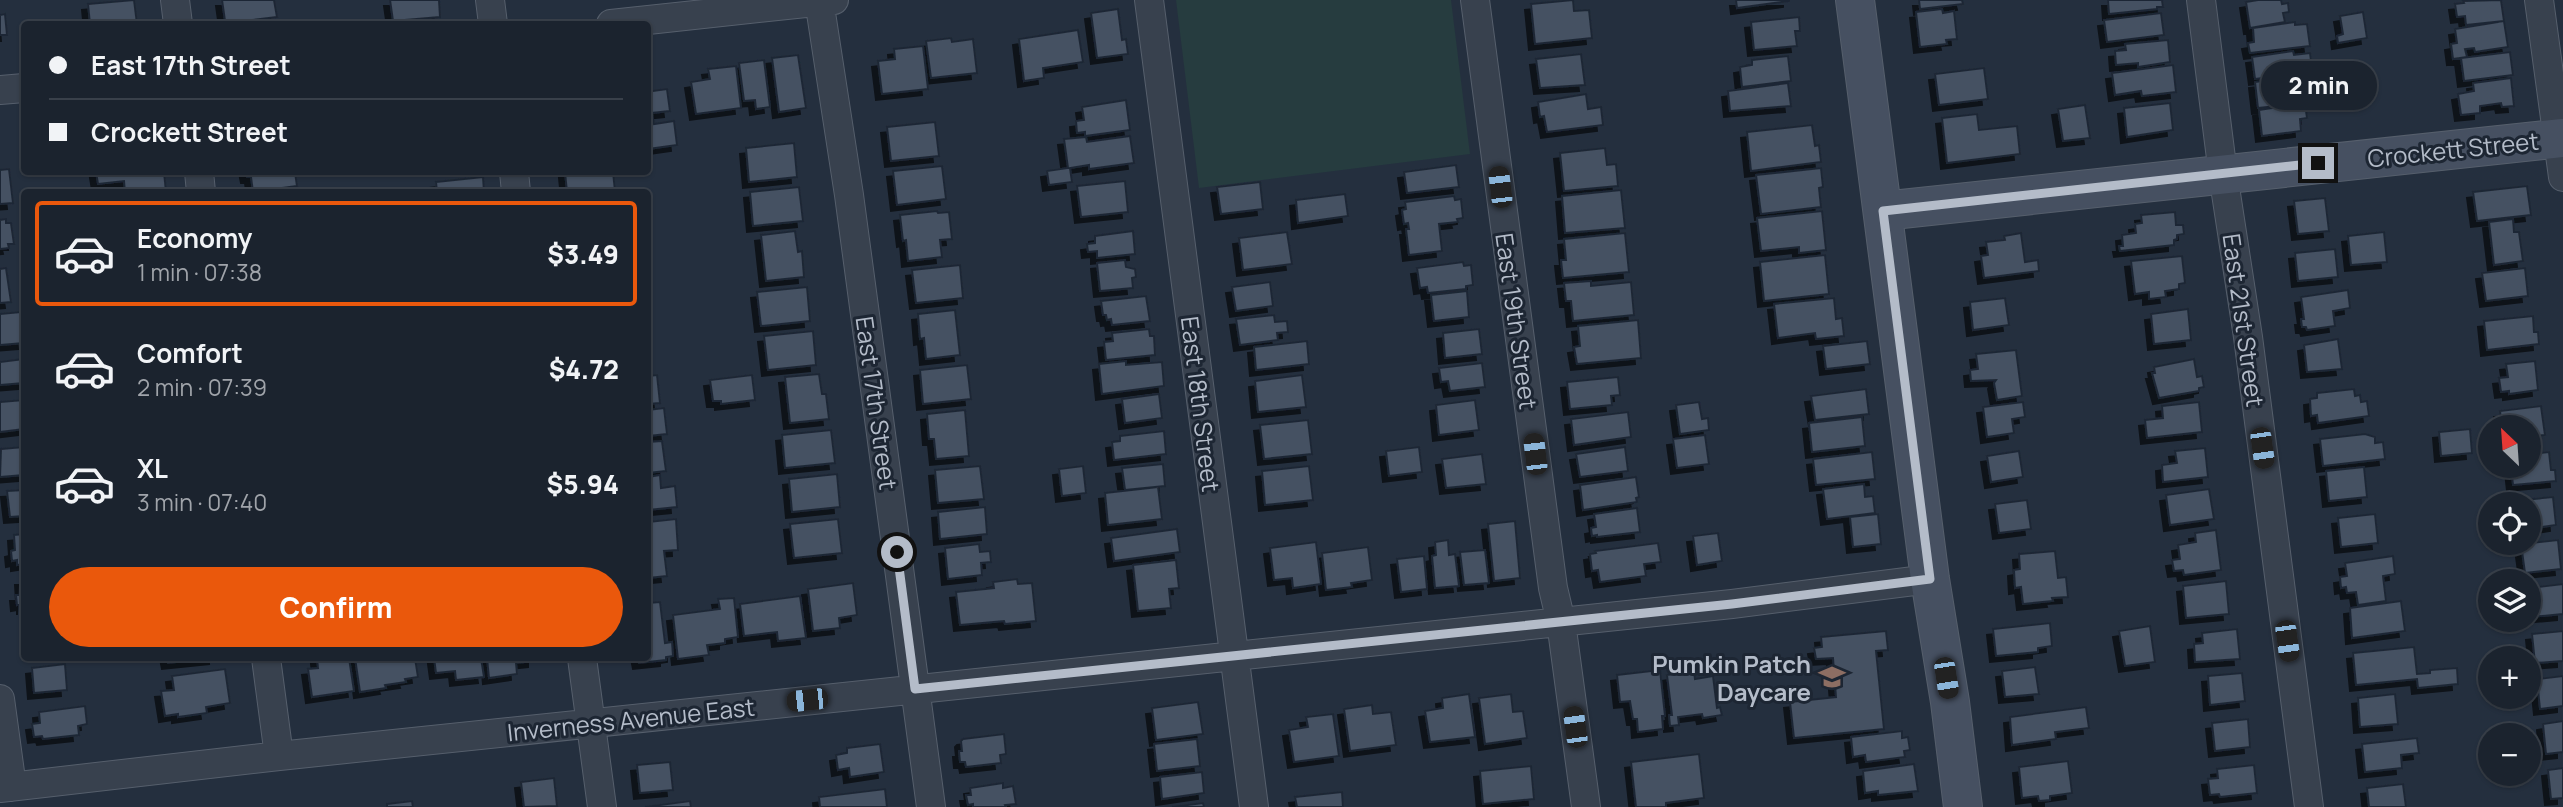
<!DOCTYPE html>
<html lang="en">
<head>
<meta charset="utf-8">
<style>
  body { margin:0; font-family:Manrope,sans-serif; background:#242b36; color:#f1f3f6; height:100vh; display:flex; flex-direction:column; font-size:26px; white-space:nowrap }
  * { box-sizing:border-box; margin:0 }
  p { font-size:23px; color:#a0a4aa }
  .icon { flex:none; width:38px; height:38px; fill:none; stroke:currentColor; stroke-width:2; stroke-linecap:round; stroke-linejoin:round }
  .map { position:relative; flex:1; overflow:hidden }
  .details { position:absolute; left:21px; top:189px; width:630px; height:472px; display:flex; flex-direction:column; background:#1b232e; border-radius:7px; box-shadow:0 2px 5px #0004,0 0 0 2px #39404a }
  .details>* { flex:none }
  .hud { position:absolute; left:21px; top:21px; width:630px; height:154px; border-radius:7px; box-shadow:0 2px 5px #0004,0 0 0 2px #39404a; display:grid; align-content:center; height:154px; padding:0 28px; background:#1b232e }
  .needle { width:46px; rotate:335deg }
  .controls { position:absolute; left:2478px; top:415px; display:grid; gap:14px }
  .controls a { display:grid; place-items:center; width:63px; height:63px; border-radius:50%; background:#1b232e; box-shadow:0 2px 5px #0004,0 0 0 2px #39404a; font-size:35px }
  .end { position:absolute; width:32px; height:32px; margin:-16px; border:9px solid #b4bcc9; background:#111; box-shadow:0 0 0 4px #111 }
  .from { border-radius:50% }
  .bubble { position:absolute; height:49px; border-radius:24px; background:#1b232e; box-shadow:0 2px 5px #0004,0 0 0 2px #39404a; font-size:23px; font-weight:800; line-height:49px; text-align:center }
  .car { position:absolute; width:21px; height:42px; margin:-21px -10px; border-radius:9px; box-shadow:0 0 5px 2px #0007; background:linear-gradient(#222 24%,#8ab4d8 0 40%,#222 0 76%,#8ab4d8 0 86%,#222 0) }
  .hud b { display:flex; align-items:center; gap:24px; height:66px; font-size:26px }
  .hud b+b { border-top:2px solid #39404a }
  .hud i { width:18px; height:18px; background:#f1f3f6 }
  ul { padding:12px 0 0; list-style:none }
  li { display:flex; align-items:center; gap:21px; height:105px; margin:0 14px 10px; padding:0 14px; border:4px solid transparent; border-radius:7px }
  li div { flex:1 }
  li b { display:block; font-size:26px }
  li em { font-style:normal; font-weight:800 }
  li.selected { border-color:#ea580c }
  li>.icon { width:63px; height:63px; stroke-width:1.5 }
  .button { display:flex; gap:14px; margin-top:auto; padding:14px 28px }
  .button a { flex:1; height:80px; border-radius:42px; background:#ea580c; color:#fff; font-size:28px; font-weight:800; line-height:80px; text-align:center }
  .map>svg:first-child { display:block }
</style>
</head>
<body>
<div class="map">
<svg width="2563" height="807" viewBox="0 0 2563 807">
  <defs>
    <filter id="shadow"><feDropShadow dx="-6" dy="6" stdDeviation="0" flood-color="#0009"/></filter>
  </defs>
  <rect width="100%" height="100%" fill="#242f3e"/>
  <path fill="#263c3f" d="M1176 0H1451L1470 154 1199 188Z"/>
  <path fill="#455162" stroke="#1f2835" stroke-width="2" filter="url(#shadow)" d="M134 0 137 24H90L88 4Z
    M222 0H274L277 17 228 23 225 21Z
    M390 0H439L440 17 393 21Z
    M1573 0 1574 11 1589 10 1592 38 1535 44 1531 4Z
    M1736 0H1789V1L1737 8Z
    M1919 0H1962L1963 4 1920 9Z
    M2108 0H2162L2163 7H2157V9L2109 14Z
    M2258 0H2281L2282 4 2288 3 2289 12 2283 13 2285 22 2250 28 2246 2Z
    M2501 0 2504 21 2466 25 2465 16 2457 17 2455 4 2464 3 2463 1Z
    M1118 9 1122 40 1126 39 1128 54 1097 58 1091 13Z
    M1942 9 1943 13 1954 11 1957 39 1946 40 1947 44 1920 47 1916 12Z
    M2363 12 2367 38 2338 43 2337 36 2343 34 2340 16Z
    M2161 13 2164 35 2107 42 2104 20Z
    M5 14 7 35H0V15Z
    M1799 17 1800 31H1795L1797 46 1754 50 1751 22Z
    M2504 21 2508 47 2475 52 2474 48 2465 49 2467 57 2453 59 2451 44 2457 43 2455 29Z
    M2295 22V25L2307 24 2310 46 2250 53 2248 43 2254 42 2253 28Z
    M1078 30 1083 62 1043 68 1044 78 1024 81 1019 39Z
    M951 38 952 42 973 39 977 73 931 78 926 41Z
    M2168 40 2170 62 2138 67V63L2116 65 2115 51 2126 50 2125 44Z
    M923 46 928 89 882 94 878 61 895 59 894 49Z
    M2293 51 2294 55 2310 53 2312 69 2286 72V75L2255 79 2252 57Z
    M2510 52 2513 75 2464 81 2461 58Z
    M1581 54 1585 85 1540 88 1536 59Z
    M798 55 806 108 779 112 772 58Z
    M1788 56 1791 81 1742 87 1740 67 1752 65V60Z
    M764 60 770 107 756 109 755 100 744 101 739 63Z
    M2173 65 2176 92 2142 96 2141 91 2115 95 2112 73Z
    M736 66 741 108 696 114 691 82 710 79 708 69Z
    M1984 68 1988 99 1939 105 1935 74Z
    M2301 76 2302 90 2294 91 2296 104 2258 108 2255 82Z
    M2511 78 2514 106 2502 107 2501 103 2480 106V113L2461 115 2458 94 2474 91 2473 83Z
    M648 79H651L652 91 667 89 670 111 652 113 654 124 674 121 677 145 648 149Z
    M1788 83 1791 106 1730 111 1728 91Z
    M1586 94 1588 109 1601 107 1603 125 1547 132 1544 116 1540 117 1538 102Z
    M1126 100 1130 130 1085 136V132L1077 133 1076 121 1084 120 1082 107Z
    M2170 103 2173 130 2127 137 2124 108Z
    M2305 103 2307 118 2300 119 2301 131 2262 136 2259 110Z
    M2085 105 2090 138 2063 141 2058 109Z
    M1977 114 1979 130 2017 126 2020 154 1947 163 1942 118Z
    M935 122 939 156 891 161 887 127Z
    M1812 125 1815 146 1819 145 1821 162 1751 171 1747 132Z
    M1130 136 1134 163 1089 169V165L1070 168 1072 182 1049 185 1047 171 1068 168 1064 139 1086 137 1087 142Z
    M794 143 797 177 749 182 746 148Z
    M1605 148 1607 165 1616 164 1618 186 1564 191 1560 153Z
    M1456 165 1459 187 1407 193 1404 172Z
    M942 166 946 199 897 205 893 171Z
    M1821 168 1823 187 1819 188 1821 207 1761 214 1756 175Z
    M9 169 13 203 0 204V170Z
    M96 172H164L166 192H125L124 181 98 184Z
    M246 172H295L297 186 253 192 251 177H247Z
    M565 172H613L615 191 567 192Z
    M483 177 484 192H437L436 182Z
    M1125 181 1128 212 1081 217 1077 186Z
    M1260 182 1263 209 1221 214 1217 187Z
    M2527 186 2531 215 2477 221 2473 192Z
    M799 187 803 221 753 226 750 192Z
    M1621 190 1625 228 1565 233 1562 196Z
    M1345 194 1348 216 1298 223 1296 200Z
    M1454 196 1455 200 1461 199 1463 218 1457 219 1458 222 1439 224 1442 251 1409 255 1406 229H1409L1408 223 1404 224 1402 210 1406 209 1405 202Z
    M2325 198 2329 231 2298 234 2294 201Z
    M937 211 938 213 949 212 952 239 940 240 942 257 908 261 906 240 903 241 900 215Z
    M1822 211 1826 250 1799 253V247L1761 251 1757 218Z
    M2175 212 2176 225H2183L2184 234 2177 235V239L2174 240V245L2120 251 2119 246H2123L2122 235 2136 233 2135 224 2142 223 2141 215Z
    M6 219V223H11L14 244H8L9 248 0 249V220Z
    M2513 219 2514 232H2519L2523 261 2494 265 2489 222Z
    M795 231 798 252 802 251 804 277 766 281 761 235Z
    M1133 231 1135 254 1097 258V251L1088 252 1087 244 1095 243V236Z
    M1287 232 1292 264 1243 270 1239 238Z
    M2384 232 2387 262 2351 265 2348 236Z
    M1625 233 1629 272 1563 278 1561 260H1566L1564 239Z
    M2021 233 2025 262 2038 260 2039 271 1984 278 1981 256 1988 255 1986 242 2005 240 2004 236Z
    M2335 249 2338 277 2298 281 2295 253Z
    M1825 255 1829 294 1764 301 1760 262Z
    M2182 256 2185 283 2179 284V289L2165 291 2166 297 2149 299V292L2135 294 2131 261Z
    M1125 260 1126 267 1135 269 1136 277 1132 278 1133 288 1100 291 1097 263Z
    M1463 262 1464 266 1471 265 1473 285 1466 286V289L1428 293 1427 287 1420 288 1417 268Z
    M960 265 963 298 916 303 912 270Z
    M6 268 11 302 0 303V269Z
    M2525 268 2528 296 2486 301 2482 273Z
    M1591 281V286L1631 282 1634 315 1573 321 1571 301H1566L1564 283Z
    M1270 282 1273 306 1236 311 1232 287Z
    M807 287 810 321 761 326 757 292Z
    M2348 290 2350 308 2333 311 2335 326 2307 330 2306 327H2302L2301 319H2304L2301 297Z
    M1467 291 1469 317 1434 321 1431 295Z
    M1146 296 1150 321 1112 325 1111 319 1107 320 1106 315H1103L1101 301Z
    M1834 298 1836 319 1842 318 1844 336 1816 339 1815 333 1778 338 1774 304Z
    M2005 298 2009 325 1973 330 1970 302Z
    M2188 309 2191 340 2154 344 2151 314Z
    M955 310 960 355 926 359 924 338 920 339 918 314Z
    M21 312 24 343 0 345V314Z
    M1274 315 1275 322 1287 321 1288 332 1277 333 1278 340 1240 345 1236 319Z
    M2533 316 2534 332H2538L2539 344 2487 350 2484 321Z
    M1638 320 1641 358 1577 364 1574 347 1580 346 1578 326Z
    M1149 329 1150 336H1154L1155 355 1106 360 1104 342 1113 341 1112 333Z
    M1479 329 1482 354 1445 358 1443 333Z
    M813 331 816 365 768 370 764 336Z
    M2338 339 2342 369 2307 372 2304 345Z
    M1307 341 1309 364 1256 370 1254 347Z
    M1867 341 1870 364 1826 369 1823 346Z
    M2016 350 2022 396 1997 400 1994 383 1996 380 1971 381 1970 370 1978 369 1976 354Z
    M24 359V383L0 385V362Z
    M2194 359 2197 377 2202 376 2204 387 2199 388V391L2159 398 2152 373H2155L2154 367Z
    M1126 361V365L1162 362 1164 386 1102 394 1099 364Z
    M2535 361 2538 390 2509 394V391L2501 392 2499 378 2508 377 2506 364Z
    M1482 363 1485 387 1450 391 1448 381 1441 382 1439 368Z
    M967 365 971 399 923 404 920 370Z
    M819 374 822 394H826L829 419 790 423 785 377Z
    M657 375 660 403 648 404V376Z
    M752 375 755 400 721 404V401H713L710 380Z
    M1302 375 1306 407 1258 412 1255 381Z
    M1618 377 1620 395 1611 396 1612 405 1570 409 1567 382Z
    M1866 389 1869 414 1815 420 1811 396Z
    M2354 389 2355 396 2360 395 2361 402 2367 401 2369 416 2318 423 2317 415 2311 416 2310 399 2317 398V393Z
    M1159 394 1162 418 1125 423 1122 399Z
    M24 400V429L0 432V402Z
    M1475 400 1479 430 1439 435 1436 405Z
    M1699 402 1702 419 1708 418 1709 430 1680 434 1676 405Z
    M2023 402 2025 417 2012 419 2014 433 1987 437 1983 407Z
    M2199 402 2202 432 2147 438 2145 420 2163 418 2162 406Z
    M2541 406 2545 435 2529 437V427H2502L2500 411Z
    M664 408 667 434 648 436V410Z
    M965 410 969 456 936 459 934 439H929L927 414Z
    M1628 412 1631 437 1574 445 1571 419Z
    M1862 417 1865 446 1812 452 1809 423Z
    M1308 420 1312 454 1264 459 1260 425Z
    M2470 429 2472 453 2441 456 2439 432Z
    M831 430 835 463 785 468 782 435Z
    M1164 431 1166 454 1114 460 1112 442 1120 441V436Z
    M2365 434 2375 437V443L2383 442 2385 459 2323 466 2320 439Z
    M1705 435 1709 464 1677 468 1673 439Z
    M662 441 666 471 648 473V442Z
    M24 447V475L0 477 1 449Z
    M1419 447 1422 472 1389 476 1386 451Z
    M1625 447 1628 471 1580 477 1576 454Z
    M2205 448 2208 477 2163 482 2162 465 2177 463 2175 451Z
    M2019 451 2023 477 1991 482 1987 456Z
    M1872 452 1875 479 1816 485 1813 459Z
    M2549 452 2551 470H2555L2556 481 2513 485 2511 466H2529V454Z
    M1482 454 1486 484 1446 488 1442 459Z
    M1163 464 1165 486 1125 490 1122 468Z
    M980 466 984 499 938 503 935 470Z
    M1083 466 1086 493 1062 496 1059 469Z
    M1309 466 1313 500 1265 505 1262 471Z
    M2364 467 2367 497 2329 501 2326 471Z
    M837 474 840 507 792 512 789 479Z
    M660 475 661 488 675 486 677 507 648 510V477Z
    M1636 477 1639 497 1636 498 1637 502 1583 510 1580 485Z
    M1864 484 1865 497 1873 496 1875 513 1827 519 1823 489Z
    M1158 487 1162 519 1108 525 1105 493Z
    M2209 489 2214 519 2170 525 2166 495Z
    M24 490V516L10 517 7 491Z
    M2553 497 2556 525 2529 529V504H2525L2524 500Z
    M2027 500 2031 529 1999 533 1995 504Z
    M985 507 987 534 940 539 938 512Z
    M1637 508 1640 532 1597 537V535L1592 536 1591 528 1596 527 1594 514Z
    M1878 514 1881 544 1853 547 1850 517Z
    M2375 514 2378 543 2341 547 2338 518Z
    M676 519 678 550 664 551 667 576 648 578V522Z
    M838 519 842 553 794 558 790 524Z
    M1515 521 1520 578 1494 581 1488 524Z
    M1177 529 1180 552 1114 561 1111 538Z
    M2216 530 2221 570 2184 575 2183 570 2174 571 2172 560 2180 559 2178 545 2196 542 2195 533Z
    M1718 533 1722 561 1697 565 1693 536Z
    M24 534V564L17 565V560L12 561 11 551 15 550 14 535Z
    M1448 540 1449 555 1455 554 1459 586 1435 588 1432 556 1436 555 1435 542Z
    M2558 540 2561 569 2525 573 2521 544Z
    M1316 542 1321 584 1293 588 1292 578 1274 580 1270 548Z
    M1658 543 1661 562 1644 564 1646 576 1600 582 1598 570 1592 571 1590 554 1596 553 1595 551Z
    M979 544 980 552 990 551 991 562 981 563 982 575 948 579 945 548Z
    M1368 547 1372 580 1351 583 1352 587 1326 590 1322 553Z
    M1485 550 1489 583 1464 585 1460 552Z
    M2055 551 2058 578 2066 577 2068 597 2052 598 2053 601 2023 604 2021 587 2015 588 2014 570 2020 569 2019 554Z
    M1424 556 1427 589 1401 592 1397 559Z
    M2393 556 2395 574 2383 576 2386 601 2358 605 2356 592 2347 593 2346 587 2341 588 2340 577 2347 576 2345 563Z
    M1176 560 1179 588 1169 589 1171 608 1138 611 1133 565Z
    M21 579H24L23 609V604L17 605 16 595H22Z
    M1017 579 1018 584 1032 583 1036 621 1005 624 1004 621 960 625 956 592 994 588 993 582Z
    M2226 581 2229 614 2186 618 2183 586Z
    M853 583 857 615 839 618 840 628 813 631 808 589Z
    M2563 584V614L2531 617 2529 588Z
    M800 596 806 638 778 641 777 632 744 636 740 604Z
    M734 598 738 637 725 639V643L707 645 709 655 678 659 673 615 720 609 718 599Z
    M2401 601 2405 631 2352 638 2350 608Z
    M660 602 665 643 672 642 673 656 666 657V660L639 663 638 658H648V603Z
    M2050 623 2052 646 2038 648V652L1996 656 1993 629Z
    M2150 626 2155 662 2125 666 2119 631Z
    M2237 629 2240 659 2195 662 2194 644 2203 643 2202 633Z
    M1886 631 1888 650 1876 651 1884 729 1794 738 1790 702 1836 697 1833 658 1816 659 1814 648 1822 647 1821 637Z
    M2563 631V661L2535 663 2532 634Z
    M2414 647 2417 674 2430 673V670L2457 668 2458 684 2418 688 2417 679 2356 685 2353 653Z
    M167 658H216L168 663Z
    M317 658H349L354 691 312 697 308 669 318 668Z
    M355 658H415L418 677 405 679 406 682 385 685 386 688 360 692Z
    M434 658H481L484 677 456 680 455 671 436 673Z
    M487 658H534V661L516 663 517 674 489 678Z
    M65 664 67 690 34 693 32 668Z
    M2035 667 2039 694 2005 697 2002 671Z
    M225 669 230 703 206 707 207 713 178 717V714L165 716 161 691 174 690 172 676Z
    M1660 670 1665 716H1662L1663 729 1638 732 1637 719H1633L1630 701 1620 702 1617 675Z
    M1694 671 1695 679 1713 676 1717 708 1720 707 1722 715 1703 718 1702 714 1678 717 1679 725 1670 726 1669 715H1672L1667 675Z
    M2242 673 2245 701 2210 705 2208 676Z
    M2563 676V706L2540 709 2537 679Z
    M1469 694 1475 737 1430 742 1425 711 1443 708 1442 698Z
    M1511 694 1513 712 1523 711 1527 738 1485 744 1479 698Z
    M2395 694 2398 724 2360 727 2358 698Z
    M1198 702 1203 734 1156 740 1152 708Z
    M1372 705 1373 714 1391 712 1396 745 1350 751 1344 709Z
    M85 706 87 724 78 726 79 735 43 739 42 736 34 737 32 724 40 723 39 712Z
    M2086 707 2089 728 2055 732 2056 739 2012 745 2010 717Z
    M1333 714 1339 756 1294 762 1289 730 1308 727 1306 717Z
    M2248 719 2250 747 2215 751 2212 723Z
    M2563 721V752L2546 754 2543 724Z
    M1902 731V738L1908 737 1910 750 1904 751 1905 757 1866 762 1865 755 1853 757 1851 737Z
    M1004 734 1006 754 1000 755 1001 763 966 767 965 762H960L959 751H962L961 741 963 739Z
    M2417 738 2419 753 2401 755 2402 768 2365 772 2362 744Z
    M1197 739 1200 766 1157 771 1154 744Z
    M880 744 884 772 850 777 849 768 838 770 836 755 847 753V748Z
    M1699 754 1704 798 1666 803V807H1636L1631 762Z
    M2068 761 2072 793 2050 796V800L2039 801 2038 796 2022 798 2019 767Z
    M670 762 673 790 640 793 637 765Z
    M1914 764 1918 791 1878 795V791L1865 793 1863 771Z
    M2254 765 2257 793 2220 797 2219 794 2210 795 2208 779 2218 778 2217 769Z
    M1531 766 1534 799 1483 804 1480 771Z
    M2563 768V798L2551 799 2548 770Z
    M1202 772 1204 793 1162 799 1160 777Z
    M554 778 557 806 524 807 521 782Z
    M1003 783V788L1013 786 1016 804 1005 805 1006 807H973V804L968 805 966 795H971L970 788Z
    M2403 784 2406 807H2369L2367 788Z
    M885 789 887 807H820L819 797Z
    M1342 792 1343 807H1297L1295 797Z
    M412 801 413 807H387V804Z
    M690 801 691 807H645Z
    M1203 803 1204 807H1172Z"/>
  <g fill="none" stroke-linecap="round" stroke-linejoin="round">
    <g stroke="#565f6c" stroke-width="30">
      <path id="street" d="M175 0 178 24
        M490 0 493 24
        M819 0 849 195 931 807
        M1149 0 1254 807
        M1475 0 1553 588 1561 622 1586 807
        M2201 0 2223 174 2248 337 2309 807
        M2539 0 2563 177
        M611 24 834 0
        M0 90 24 88
        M199 172 201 192
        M514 172 516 192
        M266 658 279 756
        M582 658 602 807
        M0 699 12 787
        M0 788 279 756 1732 604 1930 579"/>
    </g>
    <g stroke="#565f6c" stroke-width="40">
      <path id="secondary" d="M1855 0 1930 579 1950 702 1963 807
        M1883 211 2563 138"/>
    </g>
    <use href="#street" stroke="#38414e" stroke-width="28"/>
    <use href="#secondary" stroke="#465061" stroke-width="38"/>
  </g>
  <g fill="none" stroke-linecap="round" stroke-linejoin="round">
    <path stroke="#b4bcc9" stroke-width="9" d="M897 552 915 689 1732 604 1930 579 1883 211 2318 163"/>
  </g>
  <defs>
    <g id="school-bare" transform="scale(2.1)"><path d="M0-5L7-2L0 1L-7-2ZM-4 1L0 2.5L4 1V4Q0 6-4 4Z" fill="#8d6e63" stroke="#1d2633" stroke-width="2.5" paint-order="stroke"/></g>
  </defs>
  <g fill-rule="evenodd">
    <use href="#school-bare" x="1832" y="677"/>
  </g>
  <g text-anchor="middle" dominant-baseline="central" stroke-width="6" stroke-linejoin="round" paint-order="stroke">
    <g font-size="24" fill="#b4bcc9" stroke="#1d2633">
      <text transform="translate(2453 149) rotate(-6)">Crockett Street</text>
      <text transform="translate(2244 320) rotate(82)">East 21st Street</text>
      <text transform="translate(1517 321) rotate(82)">East 19th Street</text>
      <text transform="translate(877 403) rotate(82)">East 17th Street</text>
      <text transform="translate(1201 404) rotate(83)">East 18th Street</text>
      <text transform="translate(631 719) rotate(-6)">Inverness Avenue East</text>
    </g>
    <g font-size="24" font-weight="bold" fill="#b4bcc9" stroke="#1d2633" text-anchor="end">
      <text x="1811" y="663">Pumkin Patch<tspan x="1811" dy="28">Daycare</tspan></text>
    </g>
  </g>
</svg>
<div class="controls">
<a><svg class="needle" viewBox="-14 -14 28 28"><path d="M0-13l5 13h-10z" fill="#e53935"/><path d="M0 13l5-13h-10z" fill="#a0a4aa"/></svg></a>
<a><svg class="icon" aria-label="locate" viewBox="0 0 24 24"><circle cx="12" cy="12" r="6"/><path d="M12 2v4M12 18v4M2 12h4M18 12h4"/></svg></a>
<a><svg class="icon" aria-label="layers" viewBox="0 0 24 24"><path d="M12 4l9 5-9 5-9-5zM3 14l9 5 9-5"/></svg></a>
<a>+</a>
<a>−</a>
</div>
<i class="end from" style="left:897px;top:552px"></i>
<i class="end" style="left:2318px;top:163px"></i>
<div class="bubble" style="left:2261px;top:61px;width:116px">2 min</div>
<i class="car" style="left:1500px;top:187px;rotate:353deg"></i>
<i class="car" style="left:2262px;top:448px;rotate:172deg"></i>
<i class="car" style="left:1535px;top:454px;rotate:353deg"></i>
<i class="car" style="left:2287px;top:641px;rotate:172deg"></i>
<i class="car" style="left:1946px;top:678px;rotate:171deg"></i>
<i class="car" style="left:807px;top:700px;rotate:264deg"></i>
<i class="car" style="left:1575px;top:727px;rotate:352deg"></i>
<div class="hud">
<b><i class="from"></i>East 17th Street</b>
<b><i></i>Crockett Street</b>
</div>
<section class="details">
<ul>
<li class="selected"><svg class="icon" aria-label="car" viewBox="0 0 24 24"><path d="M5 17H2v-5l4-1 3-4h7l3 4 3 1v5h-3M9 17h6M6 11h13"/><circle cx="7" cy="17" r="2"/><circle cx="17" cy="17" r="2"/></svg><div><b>Economy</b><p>1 min · 07:38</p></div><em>$3.49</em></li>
<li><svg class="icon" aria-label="car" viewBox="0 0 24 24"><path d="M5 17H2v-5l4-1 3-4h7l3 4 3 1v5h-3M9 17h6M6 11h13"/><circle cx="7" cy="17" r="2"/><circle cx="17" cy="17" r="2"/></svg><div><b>Comfort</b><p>2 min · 07:39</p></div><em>$4.72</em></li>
<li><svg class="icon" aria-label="car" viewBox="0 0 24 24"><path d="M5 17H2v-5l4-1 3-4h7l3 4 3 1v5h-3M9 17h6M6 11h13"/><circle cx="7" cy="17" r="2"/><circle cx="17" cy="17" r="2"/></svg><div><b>XL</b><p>3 min · 07:40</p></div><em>$5.94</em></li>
</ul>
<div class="button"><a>Confirm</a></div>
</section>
</div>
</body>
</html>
